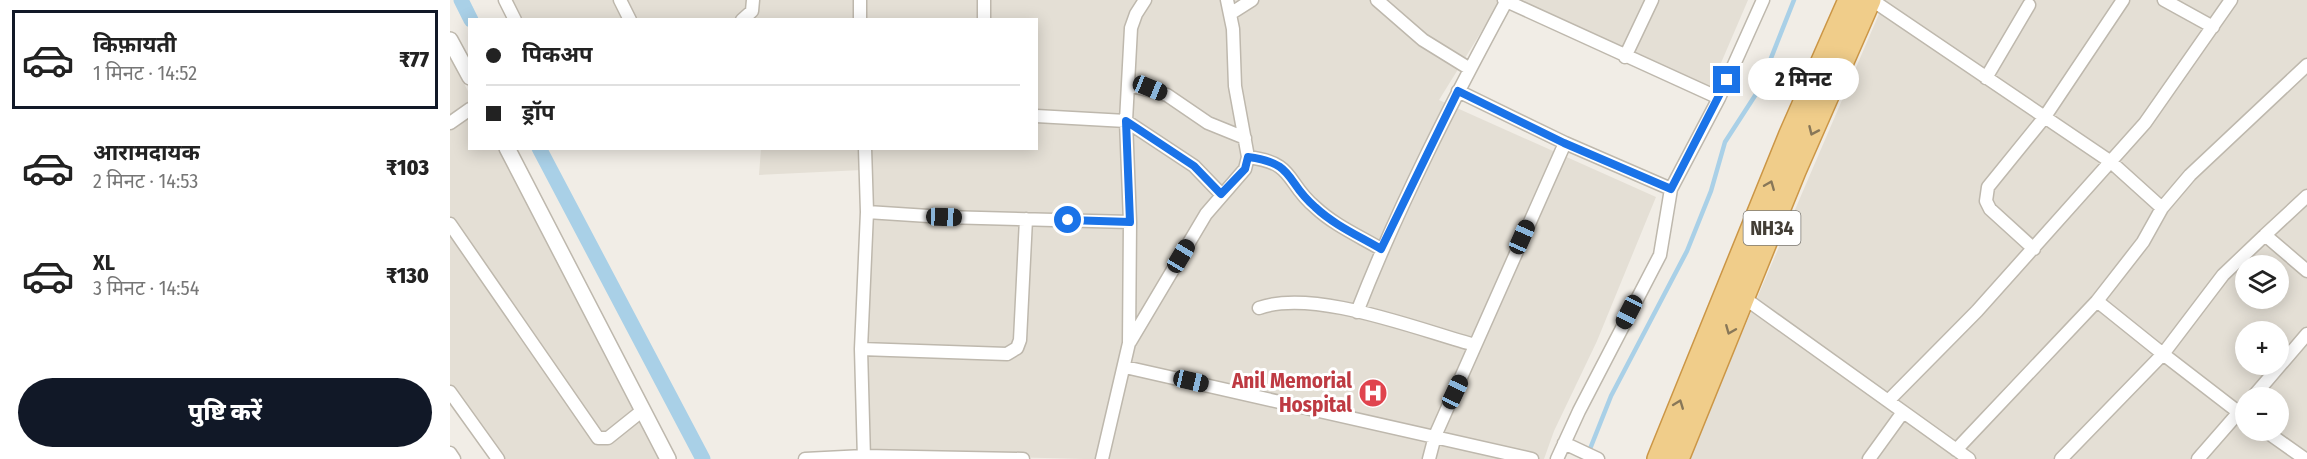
<!DOCTYPE html>
<html lang="hi">
<head>
<meta charset="utf-8">
<style>
  body { margin:0; font-family:"Fira Sans Condensed","Noto Sans Devanagari",sans-serif; background:#f6f6f6; color:#222; height:100vh; display:flex; flex-direction:column; font-size:22px; white-space:nowrap }
  * { box-sizing:border-box; margin:0 }
  p { font-size:20px; color:#767676 }
  .icon { flex:none; width:33px; height:33px; fill:none; stroke:currentColor; stroke-width:2; stroke-linecap:round; stroke-linejoin:round }
  .map { position:relative; flex:1; overflow:hidden }
  .sheet { display:flex; flex-direction:column; background:#fff; width:450px }
  .sheet>* { flex:none }
  .hud { position:absolute; left:18px; top:18px; width:570px; height:132px; border-radius:0px; box-shadow:0 3px 15px #0003; display:grid; align-content:center; height:132px; padding:0 18px; background:#fff }
  .buttons { position:absolute; left:1785px; top:255px; display:grid; gap:12px }
  .buttons a { display:grid; place-items:center; width:54px; height:54px; border-radius:50%; background:#fff; box-shadow:0 3px 15px #0003; font-size:30px }
  .end { position:absolute; width:27px; height:27px; margin:-14px; border:8px solid #1a73e8; background:#fff; box-shadow:0 0 0 3px #fff }
  .from { border-radius:50% }
  .bubble { position:absolute; height:42px; border-radius:21px; background:#fff; box-shadow:0 3px 15px #0003; font-size:20px; font-weight:800; line-height:42px; text-align:center }
  .car { position:absolute; width:18px; height:36px; margin:-18px -9px; border-radius:8px; box-shadow:0 0 4px 2px #0007; background:linear-gradient(#222 24%,#8ab4d8 0 40%,#222 0 76%,#8ab4d8 0 86%,#222 0) }
  .hud b { display:flex; align-items:center; gap:21px; height:57px; font-size:22px }
  .hud b+b { border-top:2px solid #e0e0e0 }
  .hud i { width:15px; height:15px; background:#222 }
  ul { padding:10px 0 0; list-style:none }
  li { display:flex; align-items:center; gap:18px; height:99px; margin:0 12px 9px; padding:0 6px; border:3px solid transparent; border-radius:0px }
  li div { flex:1 }
  li b { display:block; font-size:22px }
  li em { font-style:normal; font-weight:800 }
  li.active { border-color:#111827 }
  li>.icon { width:54px; height:54px; stroke-width:1.5 }
  .primary-button { display:flex; gap:12px; margin-top:auto; padding:12px 18px }
  .primary-button a { flex:1; height:69px; border-radius:36px; background:#111827; color:#fff; font-size:24px; font-weight:800; line-height:69px; text-align:center }
  main { display:flex; flex:1; min-height:0 }
  .map>svg:first-child { display:block }
</style>
</head>
<body>
<main>
<section class="sheet">
<ul>
<li class="active"><svg class="icon" aria-label="car" viewBox="0 0 24 24"><path d="M5 17H2v-5l4-1 3-4h7l3 4 3 1v5h-3M9 17h6M6 11h13"/><circle cx="7" cy="17" r="2"/><circle cx="17" cy="17" r="2"/></svg><div><b>किफ़ायती</b><p>1 मिनट · 14:52</p></div><em>₹77</em></li>
<li><svg class="icon" aria-label="car" viewBox="0 0 24 24"><path d="M5 17H2v-5l4-1 3-4h7l3 4 3 1v5h-3M9 17h6M6 11h13"/><circle cx="7" cy="17" r="2"/><circle cx="17" cy="17" r="2"/></svg><div><b>आरामदायक</b><p>2 मिनट · 14:53</p></div><em>₹103</em></li>
<li><svg class="icon" aria-label="car" viewBox="0 0 24 24"><path d="M5 17H2v-5l4-1 3-4h7l3 4 3 1v5h-3M9 17h6M6 11h13"/><circle cx="7" cy="17" r="2"/><circle cx="17" cy="17" r="2"/></svg><div><b>XL</b><p>3 मिनट · 14:54</p></div><em>₹130</em></li>
</ul>
<div class="primary-button"><a>पुष्टि करें</a></div>
</section>
<div class="map">
<svg width="1857" height="459" viewBox="0 0 1857 459">
  <rect width="100%" height="100%" fill="#f1ede6"/>
  <path fill="#e4dfd5" fill-rule="evenodd" d="M54 0H1051L989 100 1206 197 1147 341 1104 431 1094 459H634L413 453 412 170 309 175 311 149 586 148V20H64Z
    M1055 0H1298L1259 91Z
    M1435 0H1857V459H1238ZM1796 266H1828V298H1796ZM1796 332H1828V364H1796ZM1796 398H1828V430H1796Z
    M0 57 19 93 20 148 49 149 215 459H46L0 395Z"/>
  <g fill="none" stroke-linecap="round" stroke-linejoin="round">
    <path stroke="#a9d0e7" stroke-width="4.5" d="M1138 454 1161 396 1237 251 1261 191 1275 142 1308 91 1344 0"/>
    <path stroke="#a9d0e7" stroke-width="15" d="M11 0 21 20
      M89 148 253 459"/>
    <g stroke="#beb8ad" stroke-width="15">
      <path id="minor" d="M55 0 65 20
        M170 0 180 20
        M410 0V20
        M927 0 973 40 1020 69
        M1054 0 1269 98
        M1422 0 1661 162 1712 208
        M1714 0 1763 27
        M780 14 802 0
        M292 20 302 11 303 0
        M534 20V0
        M1175 57 1202 0
        M1857 65 1740 175 1712 208 1693 242 1647 301 1713 354 1773 275 1815 235 1857 271
        M1536 78 1579 5
        M679 85 717 95 758 123 795 138
        M1008 91 1115 143 1221 189
        M586 116 676 121 744 166 771 194
        M0 123 20 109
        M798 157C846 163 835 182 865 207 884 225 909 236 931 249
        M417 212 494 217 680 222
        M0 224 148 438H158L193 410
        M1815 235 1857 196
        M1584 249 1540 209 1536 201 1538 187 1594 118 1673 0
        M1293 297 1519 459
        M809 308C864 288 969 330 1025 345
        M907 312C949 204 1002 102 1057 0
        M680 342 756 214 795 169 798 157 785 86 783 29 777 0
        M411 349 557 354 567 348 570 340 576 219
        M675 367 1082 459
        M0 392 48 459
        M1802 398 1857 334
        M1438 401 1527 311 1695 123 1781 0
        M1814 430 1855 459
        M1114 443 1148 459
        M1506 450 1647 301
        M0 453 4 459
        M355 459 414 456 573 459
        M414 459 411 349 417 212 415 148
        M652 459 679 343 680 222 676 121 681 28 686 14 695 0
        M979 459 985 436 1115 143
        M1107 459 1129 411 1210 255 1221 189 1269 98 1313 0
        M1419 459 1453 412
        M1611 459 1713 354 1796 418
        M1748 459 1796 404"/>
    </g>
    <g stroke="#beb8ad" stroke-width="18">
      <path id="tertiary" d="M0 40 20 77
        M57 148 218 459"/>
    </g>
    <g stroke="#cb9646" stroke-width="24">
      <path id="trunk" d="M1208 459 1340 134 1399 0
        M1228 459 1345 171 1420 0"/>
    </g>
    <use href="#minor" stroke="#fff" stroke-width="12"/>
    <use href="#tertiary" stroke="#fff" stroke-width="15"/>
    <use href="#trunk" stroke="#f0cd8a" stroke-width="21"/>
  </g>
  <defs><path id="oneway-chevron" d="M-2-3.5L2.5 0L-2 3.5" fill="none" stroke-width="1.6" stroke-linecap="round" stroke-linejoin="round" transform="scale(1.5)"/></defs>
  <g stroke="#887758">
    <use href="#oneway-chevron" transform="translate(1363 131) rotate(114)"/>
    <use href="#oneway-chevron" transform="translate(1320 185) rotate(-68)"/>
    <use href="#oneway-chevron" transform="translate(1280 330) rotate(112)"/>
    <use href="#oneway-chevron" transform="translate(1229 404) rotate(-69)"/>
  </g>
  <g fill="none" stroke-linecap="round" stroke-linejoin="round">
    <path stroke="#1a73e8" stroke-width="8" d="M618 220 680 222 676 121 744 166 771 194 795 169 798 157C846 163 835 182 865 207 884 225 909 236 931 249L1008 91 1114 143 1221 189 1277 80"/>
  </g>
  <defs>
    <g id="hospital-disc" transform="scale(1.5)"><circle r="9.5" fill="#e0444e" stroke="#fff"/><path d="M-5-5h3v3.5h4V-5h3V5h-3V1.5h-4V5h-3Z" fill="#fff"/></g>
  </defs>
  <g fill-rule="evenodd">
    <use href="#hospital-disc" x="923" y="393"/>
  </g>
  <g text-anchor="middle" dominant-baseline="central" stroke-width="6" stroke-linejoin="round" paint-order="stroke">
    <rect fill="#fff" stroke="#7b7872" stroke-width="1.5" x="1293.5" y="211" width="57" height="34" rx="4.5"/>
    <g font-size="20" font-weight="bold" fill="#433e36">
      <text x="1322" y="228">NH34</text>
    </g>
    <g font-size="21" font-weight="bold" fill="#be3a42" stroke="#fff" text-anchor="end">
      <text x="902" y="381">Anil Memorial<tspan x="902" dy="24">Hospital</tspan></text>
    </g>
  </g>
</svg>
<div class="buttons">
<a><svg class="icon" aria-label="layers" viewBox="0 0 24 24"><path d="M12 4l9 5-9 5-9-5zM3 14l9 5 9-5"/></svg></a>
<a>+</a>
<a>−</a>
</div>
<i class="end from" style="left:618px;top:220px"></i>
<i class="end" style="left:1277px;top:80px"></i>
<div class="bubble" style="left:1298px;top:58px;width:111px">2 मिनट</div>
<i class="car" style="left:700px;top:88px;rotate:112deg"></i>
<i class="car" style="left:494px;top:217px;rotate:92deg"></i>
<i class="car" style="left:1072px;top:237px;rotate:24deg"></i>
<i class="car" style="left:731px;top:256px;rotate:31deg"></i>
<i class="car" style="left:1179px;top:312px;rotate:207deg"></i>
<i class="car" style="left:741px;top:381px;rotate:103deg"></i>
<i class="car" style="left:1005px;top:392px;rotate:25deg"></i>
<div class="hud">
<b><i class="from"></i>पिकअप</b>
<b><i></i>ड्रॉप</b>
</div>
</div>
</main>
</body>
</html>
